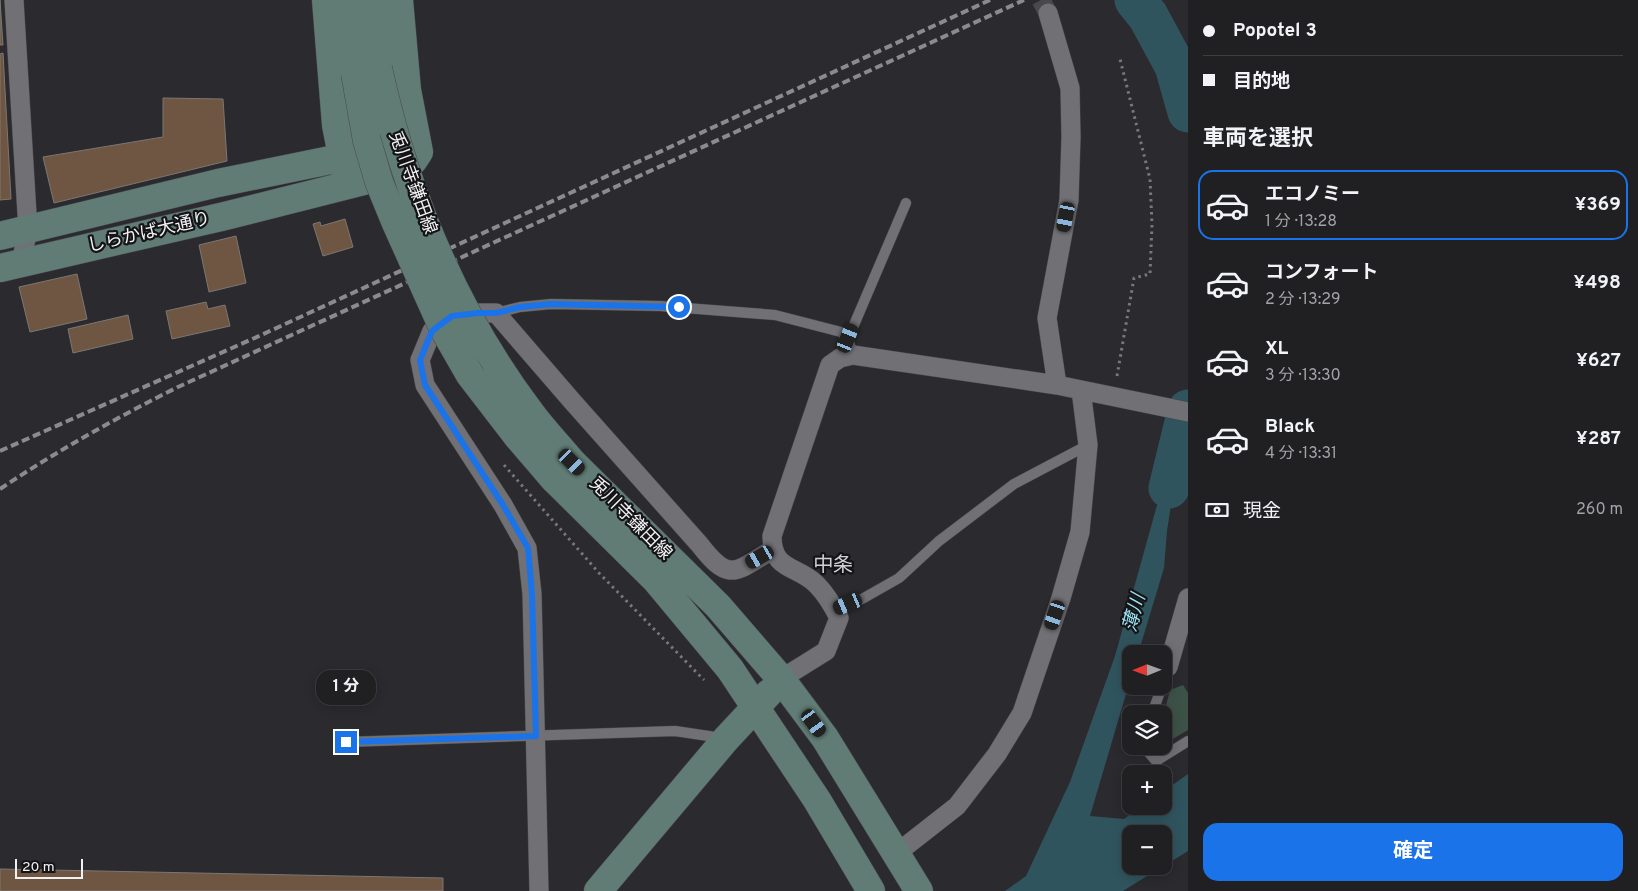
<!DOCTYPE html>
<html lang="ja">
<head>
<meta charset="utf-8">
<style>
  body { margin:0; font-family:Overpass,"Noto Sans JP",sans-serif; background:#28282b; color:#f1f3f6; height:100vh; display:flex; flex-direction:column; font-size:19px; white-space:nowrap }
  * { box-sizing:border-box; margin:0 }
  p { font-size:16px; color:#a2a3a6 }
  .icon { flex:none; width:28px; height:28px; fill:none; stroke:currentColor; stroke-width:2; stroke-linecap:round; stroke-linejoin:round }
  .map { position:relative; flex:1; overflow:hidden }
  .sheet { display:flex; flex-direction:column; background:#202023; width:450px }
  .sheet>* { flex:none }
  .hud { display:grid; align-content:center; height:110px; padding:0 15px; background:#202023 }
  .needle { width:32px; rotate:269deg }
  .controls { position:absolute; left:1122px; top:645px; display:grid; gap:10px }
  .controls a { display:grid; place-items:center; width:50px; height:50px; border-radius:10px; background:#202023; box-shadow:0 2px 12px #0003,0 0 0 1px #3d3e41; font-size:25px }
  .scale { position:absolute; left:15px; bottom:12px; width:68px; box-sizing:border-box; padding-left:5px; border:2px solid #f1f1f4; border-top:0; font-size:14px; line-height:18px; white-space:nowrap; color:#f1f1f4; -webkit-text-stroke:4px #141416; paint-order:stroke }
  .end { position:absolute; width:22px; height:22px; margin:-11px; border:6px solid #1a73e8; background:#fff; box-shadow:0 0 0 2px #fff }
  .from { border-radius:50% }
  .bubble { position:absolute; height:35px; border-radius:15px; background:#202023; box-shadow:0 2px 12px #0003,0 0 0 1px #3d3e41; font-size:16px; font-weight:700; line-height:35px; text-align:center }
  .car { position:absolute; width:15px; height:30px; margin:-15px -8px; border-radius:6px; box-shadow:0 0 4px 1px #0007; background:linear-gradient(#222 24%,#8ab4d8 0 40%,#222 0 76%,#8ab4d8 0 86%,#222 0) }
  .hud b { display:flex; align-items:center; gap:18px; height:48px; font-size:19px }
  .hud b+b { border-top:1px solid #3d3e41 }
  .hud i { width:12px; height:12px; background:#f1f3f6 }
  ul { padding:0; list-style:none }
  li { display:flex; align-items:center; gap:15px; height:70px; margin:0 10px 8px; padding:0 5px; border:2px solid transparent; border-radius:15px }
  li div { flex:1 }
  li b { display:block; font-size:19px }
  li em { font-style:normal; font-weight:700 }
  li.active { border-color:#1a73e8 }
  li>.icon { width:45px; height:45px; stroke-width:1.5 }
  h2 { padding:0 15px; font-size:22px; line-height:60px }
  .pay { display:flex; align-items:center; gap:12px; height:55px; padding:0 15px; font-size:19px }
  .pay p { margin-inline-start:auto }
  .cta { display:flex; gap:10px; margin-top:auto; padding:10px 15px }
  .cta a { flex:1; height:58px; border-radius:15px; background:#1a73e8; color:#fff; font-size:20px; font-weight:700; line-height:58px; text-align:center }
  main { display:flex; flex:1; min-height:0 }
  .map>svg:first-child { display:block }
</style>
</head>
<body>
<main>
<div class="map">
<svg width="1188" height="891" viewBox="0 0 1188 891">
  <rect width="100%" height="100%" fill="#2b2b2f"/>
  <path fill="#3d5247" d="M1183 685 1188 693V730L1164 744V714L1170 690Z"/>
  <path fill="#30545e" d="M1188 394 1167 531 1164 568 1138 654H1131V677L1090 816 1124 819 1142 806H1164V791L1188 774V851L1164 866V834H1131V866H1163L1123 891H1005L1026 876 1070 782 1115 656Z"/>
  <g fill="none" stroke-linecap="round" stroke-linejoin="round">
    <path stroke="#30545e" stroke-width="41" d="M1135 0 1148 16 1175 66 1188 112
      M1169 488 1188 410"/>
  </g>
  <path fill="#6e5642" stroke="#7c7773" d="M0 0 3 45H0Z
    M3 53 11 199 0 200V54Z
    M163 98 223 99 227 161 54 203 43 157 163 137Z
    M345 219 353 247 323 256 313 224 320 222 321 226Z
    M236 236 246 283 209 292 199 245Z
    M77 274 87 319 30 332 19 287Z
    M206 302 208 309 225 305 230 326 172 339 166 311Z
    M128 315 133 339 73 353 68 329Z
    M0 869 443 878V891H0Z"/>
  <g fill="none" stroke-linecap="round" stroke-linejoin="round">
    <path stroke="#49494d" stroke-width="19" stroke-dasharray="19 9" stroke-linecap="butt" d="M1041 0 1048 13"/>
    <g stroke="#48484c" stroke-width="11">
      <path id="lane" d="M496 313 520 307 551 304 660 306 775 315 841 332 848 339 853 355
        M848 339 906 203
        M835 610 862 599 899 578 939 541 1014 484 1088 445
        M1152 714 1162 686
        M346 742 675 731 722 738
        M1143 746 1156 761 1188 741"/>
    </g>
    <g stroke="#48484c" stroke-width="20">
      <path id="street" d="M14 0 27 214 28 229 21 263
        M1048 13 1070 88 1071 137 1069 200 1047 318 1057 385
        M1168 667 1188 598
        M781 679 826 651 839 618C833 606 827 595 817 585 798 565 772 572 772 536L830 365 840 358 853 355 1057 385 1188 412
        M897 853 957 806 997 754 1022 713 1061 598 1080 532 1088 445 1081 390
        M539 891 532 594 527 548 503 505 425 385 420 360 432 331 452 317 478 313H496L572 401 700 545C730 584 736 571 772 550"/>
    </g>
    <g stroke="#48484c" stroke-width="29">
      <path id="secondary" d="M326 0 336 125 346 176
        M346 0 355 73
        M372 0 378 68
        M0 236 218 183 394 147
        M0 268 225 216 364 181 413 161 419 152 407 90 399 0
        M572 462 718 606 781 679 825 738 919 891
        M554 479 656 580 730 669 817 800 871 891
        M598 891 726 739 769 693"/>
    </g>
    <path stroke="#78787b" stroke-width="3" stroke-dasharray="2.5 4" stroke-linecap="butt" d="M1117 376 1134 278 1150 274 1152 225 1150 179 1120 59
      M504 465 599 573 704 680"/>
    <use href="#lane" stroke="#707075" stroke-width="10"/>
    <use href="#street" stroke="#707075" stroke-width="19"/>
    <use href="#secondary" stroke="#607c75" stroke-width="28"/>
    <path stroke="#8b8b8e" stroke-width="4" stroke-dasharray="8 4" stroke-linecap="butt" d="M0 451 259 336 990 0
      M0 489C57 451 116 418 178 387L1024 0"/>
    <g stroke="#48484c" stroke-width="29" stroke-linecap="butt">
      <path id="secondary-bridge" d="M378 68C405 191 454 311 530 412 543 430 558 445 572 462
        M355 73 367 141 379 182 395 221 443 328 470 375 517 436 554 479"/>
    </g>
    <use href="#secondary-bridge" stroke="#607c75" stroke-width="28"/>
  </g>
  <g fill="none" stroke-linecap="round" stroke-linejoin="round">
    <path stroke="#1a73e8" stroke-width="6" d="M346 742 536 736 532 594 528 548 503 505 425 385 420 360 432 331 452 316 478 313H496L520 307 551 304 679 307"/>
  </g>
  <g text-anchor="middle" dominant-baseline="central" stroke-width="4.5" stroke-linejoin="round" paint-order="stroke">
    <g font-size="18" fill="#f1f1f4" stroke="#141416">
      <text transform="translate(412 183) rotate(70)">兎川寺鎌田線</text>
      <text transform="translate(149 233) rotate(-13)">しらかば大通り</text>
      <text transform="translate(630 519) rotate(45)">兎川寺鎌田線</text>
    </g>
    <g font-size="19" font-style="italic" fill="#9ce2f5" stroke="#141416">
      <text transform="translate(1135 613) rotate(-75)">薄川</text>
    </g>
    <g font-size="20" fill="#cfcfd5" stroke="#141416">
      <text x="833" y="566">中条</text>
    </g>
  </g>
</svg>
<div class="controls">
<a><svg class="needle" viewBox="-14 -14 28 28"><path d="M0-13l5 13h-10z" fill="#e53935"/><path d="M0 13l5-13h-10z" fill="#a2a3a6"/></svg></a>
<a><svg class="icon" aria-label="layers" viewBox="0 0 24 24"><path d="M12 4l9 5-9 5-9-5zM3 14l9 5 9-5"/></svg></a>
<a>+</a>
<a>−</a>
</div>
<div class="scale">20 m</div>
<i class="end from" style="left:679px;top:307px"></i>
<i class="end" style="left:346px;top:742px"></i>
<div class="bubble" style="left:316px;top:670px;width:60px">1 分</div>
<i class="car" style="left:1066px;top:217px;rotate:191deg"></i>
<i class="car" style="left:848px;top:338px;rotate:22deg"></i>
<i class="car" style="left:572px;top:462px;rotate:135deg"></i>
<i class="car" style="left:760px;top:557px;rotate:240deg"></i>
<i class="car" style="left:848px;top:604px;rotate:247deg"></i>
<i class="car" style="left:1055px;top:615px;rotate:199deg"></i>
<i class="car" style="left:814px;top:723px;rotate:144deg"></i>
</div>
<section class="sheet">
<div class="hud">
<b><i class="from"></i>Popotel 3</b>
<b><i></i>目的地</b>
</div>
<h2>車両を選択</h2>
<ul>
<li class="active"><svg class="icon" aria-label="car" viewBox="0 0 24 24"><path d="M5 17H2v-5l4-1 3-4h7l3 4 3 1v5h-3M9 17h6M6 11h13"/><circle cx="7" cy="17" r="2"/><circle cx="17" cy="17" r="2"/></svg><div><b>エコノミー</b><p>1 分 · 13:28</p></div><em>¥369</em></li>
<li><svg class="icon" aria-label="car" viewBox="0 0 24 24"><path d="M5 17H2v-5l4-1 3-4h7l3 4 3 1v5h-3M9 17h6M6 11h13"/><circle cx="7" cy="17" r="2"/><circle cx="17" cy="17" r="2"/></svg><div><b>コンフォート</b><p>2 分 · 13:29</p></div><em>¥498</em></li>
<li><svg class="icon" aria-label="car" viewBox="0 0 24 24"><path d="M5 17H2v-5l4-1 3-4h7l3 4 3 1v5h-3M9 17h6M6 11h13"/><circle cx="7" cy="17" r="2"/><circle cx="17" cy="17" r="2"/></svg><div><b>XL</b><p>3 分 · 13:30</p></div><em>¥627</em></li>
<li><svg class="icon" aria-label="car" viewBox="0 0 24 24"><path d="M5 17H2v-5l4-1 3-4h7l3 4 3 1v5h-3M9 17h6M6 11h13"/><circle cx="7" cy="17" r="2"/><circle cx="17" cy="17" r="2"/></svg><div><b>Black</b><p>4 分 · 13:31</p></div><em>¥287</em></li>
</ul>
<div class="pay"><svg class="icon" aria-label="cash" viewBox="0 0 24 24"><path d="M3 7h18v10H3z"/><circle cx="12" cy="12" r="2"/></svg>現金<p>260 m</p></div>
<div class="cta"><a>確定</a></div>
</section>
</main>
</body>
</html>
